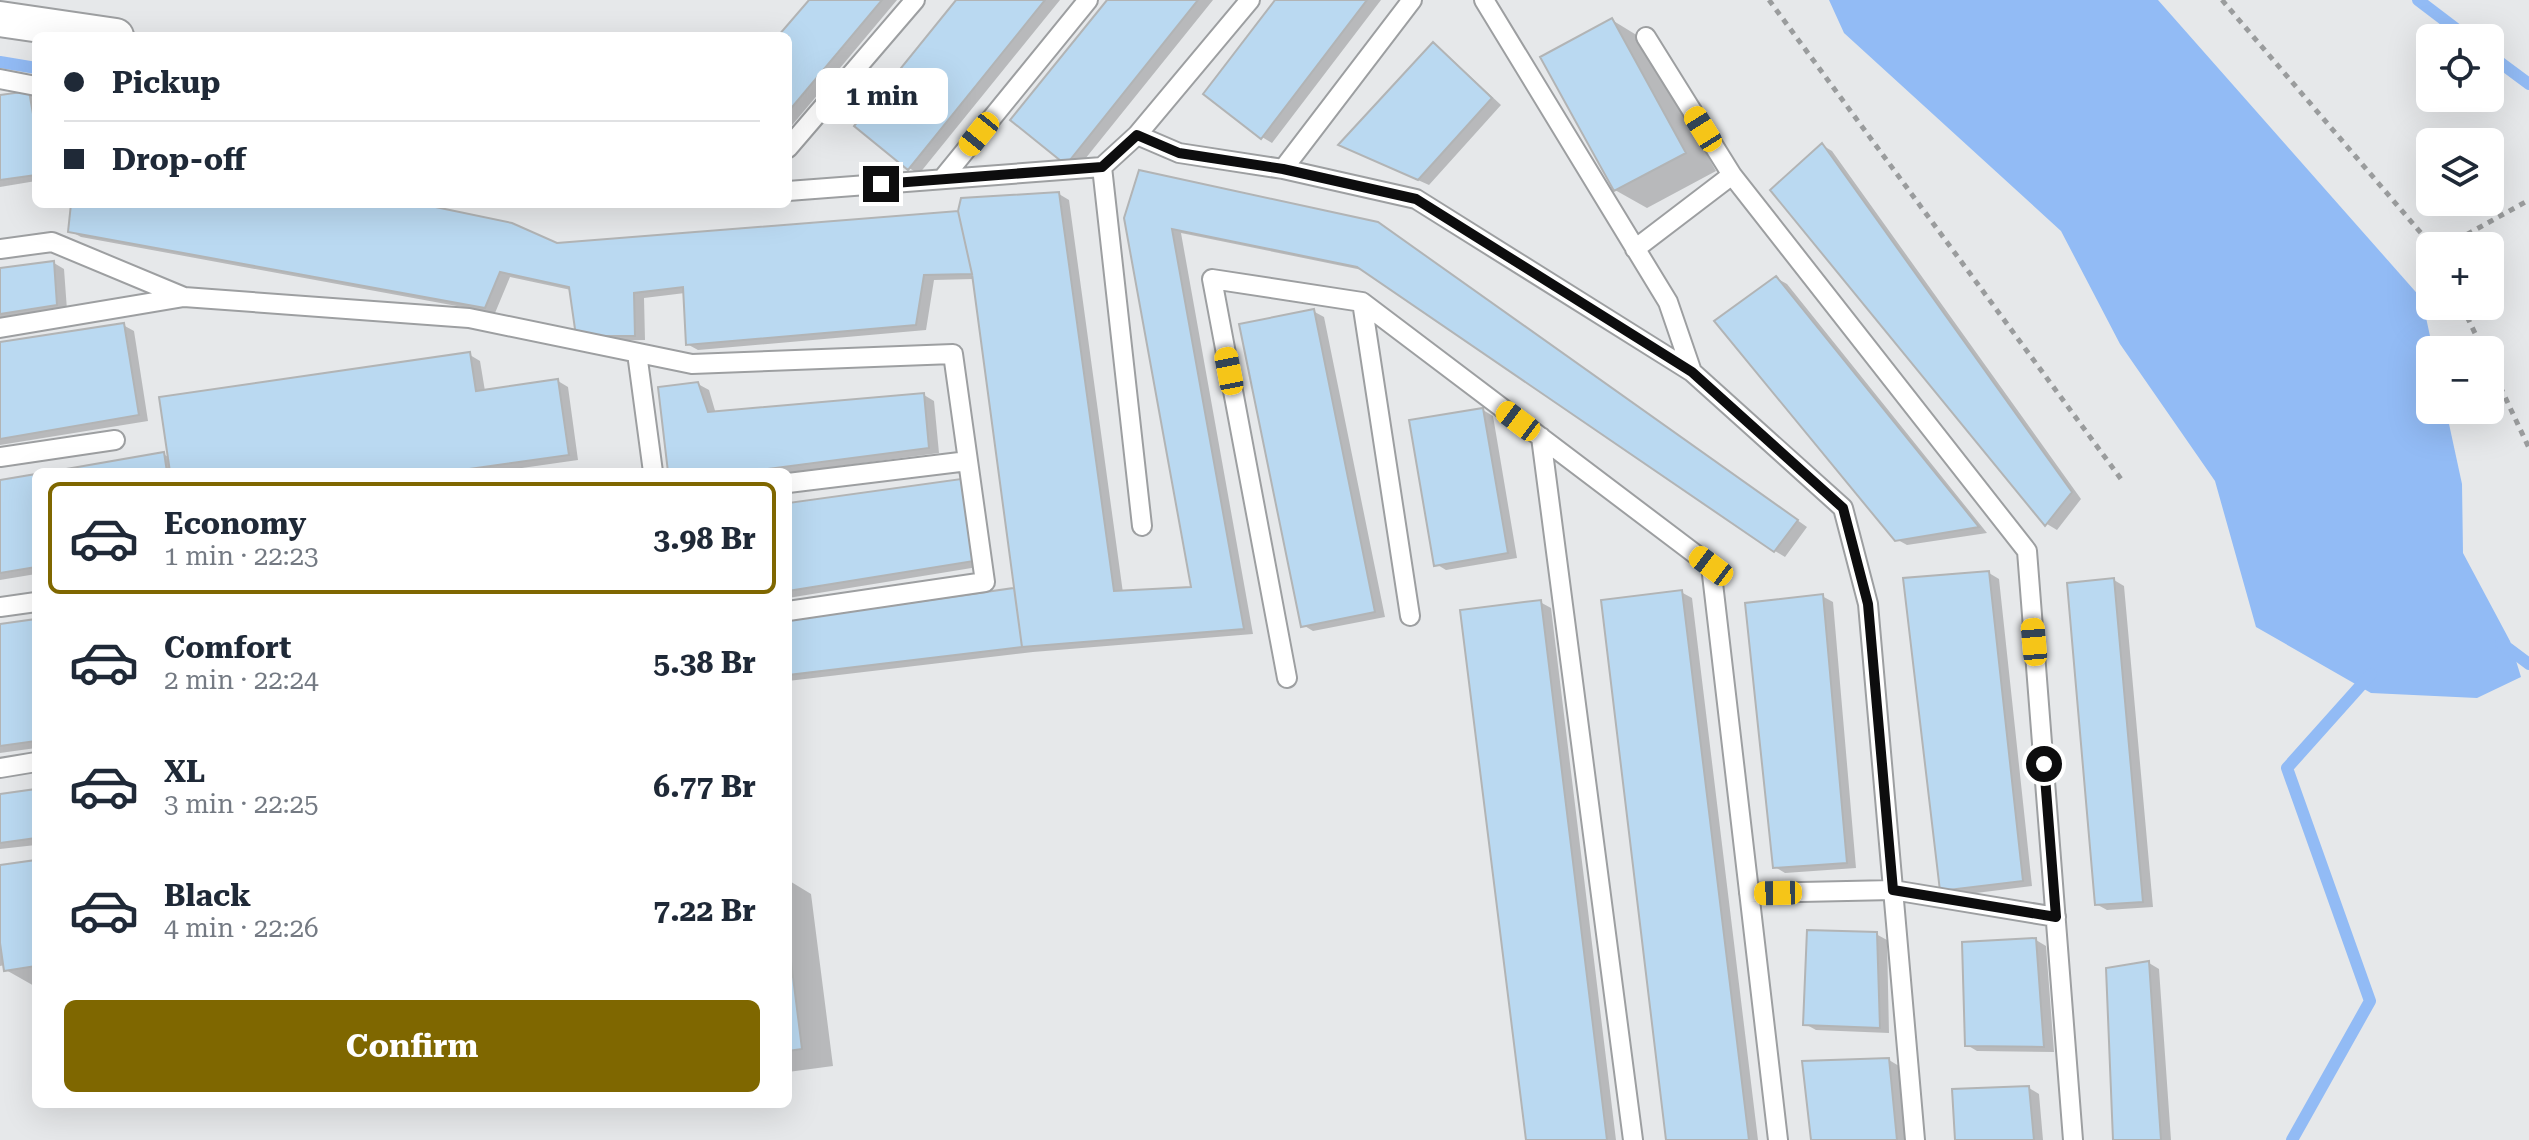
<!DOCTYPE html>
<html lang="en">
<head>
<meta charset="utf-8">
<style>
  body { margin:0; font-family:"Roboto Serif",serif; background:#f6f6f7; color:#1f2937; height:100vh; display:flex; flex-direction:column; font-size:30px; white-space:nowrap }
  * { box-sizing:border-box; margin:0 }
  p { font-size:26px; color:#747a83 }
  .icon { flex:none; width:44px; height:44px; fill:none; stroke:currentColor; stroke-width:2; stroke-linecap:round; stroke-linejoin:round }
  .map { position:relative; flex:1; overflow:hidden }
  .drawer { position:absolute; left:32px; top:468px; width:760px; height:640px; display:flex; flex-direction:column; background:#fff; border-radius:12px; box-shadow:0 8px 32px #0002 }
  .drawer>* { flex:none }
  .top-card { position:absolute; left:32px; top:32px; width:760px; height:176px; border-radius:12px; box-shadow:0 8px 32px #0002; display:grid; align-content:center; height:176px; padding:0 32px; background:#fff }
  .controls { position:absolute; left:2416px; top:24px; display:grid; gap:16px }
  .controls a { display:grid; place-items:center; width:88px; height:88px; border-radius:12px; background:#fff; box-shadow:0 8px 32px #0002; font-size:40px }
  .end { position:absolute; width:36px; height:36px; margin:-18px; border:10px solid #0d0d0e; background:#fff; box-shadow:0 0 0 4px #fff }
  .from { border-radius:50% }
  .bubble { position:absolute; height:56px; border-radius:12px; background:#fff; box-shadow:0 8px 32px #0002; font-size:26px; font-weight:700; line-height:56px; text-align:center }
  .car { position:absolute; width:24px; height:48px; margin:-24px -12px; border-radius:10px; box-shadow:0 0 6px 2px #0007; background:linear-gradient(#f5c518 24%,#345 0 40%,#f5c518 0 76%,#345 0 86%,#f5c518 0) }
  .top-card b { display:flex; align-items:center; gap:28px; height:76px; font-size:30px }
  .top-card b+b { border-top:2px solid #e0e1e3 }
  .top-card i { width:20px; height:20px; background:#1f2937 }
  ul { padding:14px 0 0; list-style:none }
  li { display:flex; align-items:center; gap:24px; height:112px; margin:0 16px 12px; padding:0 16px; border:4px solid transparent; border-radius:12px }
  li div { flex:1 }
  li b { display:block; font-size:30px }
  li em { font-style:normal; font-weight:700 }
  li.active { border-color:#7f6700 }
  li>.icon { width:72px; height:72px; stroke-width:1.5 }
  .cta { display:flex; gap:16px; margin-top:auto; padding:16px 32px }
  .cta a { flex:1; height:92px; border-radius:12px; background:#7f6700; color:#fff; font-size:32px; font-weight:700; line-height:92px; text-align:center }
  .map>svg:first-child { display:block }
</style>
</head>
<body>
<div class="map">
<svg width="2529" height="1140" viewBox="0 0 2529 1140">
  <rect width="100%" height="100%" fill="#e6e8ea"/>
  <path fill="#92bbf5" d="M1829 0H2158L2422 299 2433 350H2430V410H2446L2462 484 2463 553 2510 641 2521 677 2477 698 2371 693 2256 627 2215 481 2120 344 2061 231 1844 33Z"/>
  <path fill="#0003" d="M811 0H897L788 130V36H781Z
    M958 0H1060L919 174 909 168Z
    M1109 0H1213L1077 169 1067 163Z
    M1277 0H1381L1272 143 1262 137Z
    M1612 20 1643 39 1716 171 1647 208 1615 190Z
    M1433 45 1443 51 1501 105 1429 185 1351 150Z
    M29 93 36 97V181L0 187V97Z
    M1822 145 1832 151 2081 499 2057 530 2047 524 1773 190Z
    M1059 194 1069 200 1123 593 1194 589 1127 219 1389 230 1807 527 1785 557 1775 551 1367 271 1181 233 1253 634 1033 652 788 681V622L1016 590 974 279 934 280 926 330 698 350 687 344 685 293 644 298 645 340 588 341 571 290 510 277 495 313 81 237 70 231 73 204H411L557 245 959 213Z
    M54 263 64 269 67 310 0 321V270Z
    M1776 278 1787 284 1987 533 1907 545 1896 539Z
    M1313 311 1324 317 1385 617 1313 631 1303 625Z
    M123 325 134 331 148 421 0 445V344Z
    M470 355 480 361 485 391 558 381 568 387 578 460 493 472H60L163 454 170 458Z
    M698 384 709 390 716 414 924 395 934 401 939 453 788 473 670 472Z
    M1483 410 1493 416 1517 558 1446 570 1436 564Z
    M36 476V574L0 580V482Z
    M961 481 971 487 990 565 788 598V505Z
    M1989 573 1999 579 2032 886 1952 896 1942 890Z
    M2114 580 2124 586 2153 907 2107 910 2096 904Z
    M1681 592 1692 598 1758 1140H1668Z
    M1822 596 1833 602 1856 868 1785 873 1775 867Z
    M1540 602 1551 608 1616 1140H1528Z
    M36 621V748L0 753V626Z
    M36 791V845L0 849V796Z
    M36 862V987L6 970 5 965 0 966V867Z
    M788 880 811 894 833 1066 788 1072Z
    M1876 934 1887 940 1889 1033 1816 1030 1805 1024Z
    M2036 940 2046 946 2054 1052 1977 1051 1967 1045Z
    M2149 963 2159 969 2171 1140H2115Z
    M1889 1060 1899 1066 1906 1140H1813Z
    M2029 1088 2039 1094 2043 1140H1957Z"/>
  <g fill="none" stroke-linecap="round" stroke-linejoin="round">
    <path stroke="#92bbf5" stroke-width="12" d="M2418 0 2468 38
      M2490 55 2529 84
      M0 62 36 68
      M2501 643 2529 664
      M2292 1140 2370 1001 2287 768 2371 674"/>
  </g>
  <path fill="#bad9f1" stroke="#b2b4b5" stroke-width="2" d="M809 0H882L788 112V36H778Z
    M956 0H1045L908 170 854 126Z
    M1107 0H1198L1066 165 1010 120Z
    M1275 0H1367L1261 139 1203 94Z
    M1612 18 1686 153 1614 191 1540 57Z
    M1433 42 1492 98 1418 180 1338 145Z
    M29 91 36 131V175L0 180V95Z
    M1822 143 2072 492 2045 526 1770 190Z
    M1139 170 1378 222 1798 520 1774 552 1357 267 1172 229 1244 629 1022 647 972 274 958 211 961 198 1059 192 1114 591 1191 587 1124 218Z
    M71 204H421L512 223 557 243 958 211 972 274 924 275 916 325 686 345 683 287 634 293 635 336H576L569 287 500 272 485 308 68 232Z
    M54 261 57 305 0 314V268Z
    M1776 276 1979 527 1895 541 1714 321Z
    M1314 309 1375 612 1301 627 1239 324Z
    M124 323 139 415 0 439V342Z
    M470 352 476 391 558 379 569 455 448 472H170L159 397Z
    M698 382 708 412 924 393 929 448 744 472H668L658 387Z
    M1483 408 1508 553 1434 566 1409 420Z
    M164 452 167 472H49Z
    M36 474V567L0 573V480Z
    M961 479 980 560 788 591V503Z
    M1989 571 2023 881 1940 891 1903 578Z
    M2114 578 2143 902 2095 905 2067 583Z
    M1014 588 1022 647 788 675V620Z
    M1682 590 1749 1140H1666L1601 600Z
    M1823 594 1847 863 1773 868 1745 603Z
    M1541 600 1607 1140H1526L1460 610Z
    M36 619V741L0 746V624Z
    M36 789V838L0 843V794Z
    M36 860V966L4 971 0 943V865Z
    M1807 930 1877 932 1880 1028 1803 1025Z
    M788 937 802 1049 788 1051Z
    M2036 938 2044 1047 1965 1046 1962 942Z
    M2149 961 2161 1140H2113L2106 968Z
    M1889 1058 1897 1140H1811L1802 1061Z
    M2029 1086 2034 1140H1955L1952 1089Z"/>
  <g fill="none" stroke-linecap="round" stroke-linejoin="round">
    <g stroke="#9d9fa1" stroke-width="22">
      <path id="lane" d="M1484 0 1668 302 1692 372
        M1646 37 1732 175 2027 551 2073 1140
        M0 79 36 86
        M1137 135 1179 153 1283 169 1416 199 1692 372 1843 508 1868 604 1915 1140
        M788 148 915 0
        M1283 169 1412 0
        M943 178 1088 0
        M788 191 1102 167
        M0 249 52 242 184 297 469 318 692 364 953 354 985 582 788 611
        M1635 249 1732 175
        M1362 302 1410 616
        M0 328 184 297
        M637 353 653 472
        M1541 437 1633 1140
        M0 457 115 440
        M788 483 968 461
        M1142 526 1102 167 1137 135 1250 0
        M0 607 36 602
        M1287 678 1212 279 1362 302 1711 566 1778 1140
        M0 768 36 762
        M1749 893 1893 890 2056 917"/>
    </g>
    <g stroke="#9d9fa1" stroke-width="38">
      <path id="street" d="M0 19 116 36"/>
    </g>
    <path stroke="#9a9c9d" stroke-width="5" stroke-dasharray="6 6" stroke-linecap="butt" d="M1769 0 2121 479
      M2222 0 2432 246
      M2446 246 2529 200
      M2462 306 2483 350
      M2490 365 2529 448"/>
    <use href="#lane" stroke="#fff" stroke-width="18"/>
    <use href="#street" stroke="#fff" stroke-width="34"/>
  </g>
  <g fill="none" stroke-linecap="round" stroke-linejoin="round">
    <path stroke="#0d0d0e" stroke-width="10" d="M881 184 1102 167 1137 135 1179 153 1283 169 1416 199 1692 372 1843 508 1868 604 1893 890 2056 917 2044 764"/>
  </g>
</svg>
<div class="controls">
<a><svg class="icon" aria-label="locate" viewBox="0 0 24 24"><circle cx="12" cy="12" r="6"/><path d="M12 2v4M12 18v4M2 12h4M18 12h4"/></svg></a>
<a><svg class="icon" aria-label="layers" viewBox="0 0 24 24"><path d="M12 4l9 5-9 5-9-5zM3 14l9 5 9-5"/></svg></a>
<a>+</a>
<a>−</a>
</div>
<i class="end from" style="left:2044px;top:764px"></i>
<i class="end" style="left:881px;top:184px"></i>
<div class="bubble" style="left:816px;top:68px;width:132px">1 min</div>
<i class="car" style="left:1703px;top:129px;rotate:328deg"></i>
<i class="car" style="left:979px;top:134px;rotate:219deg"></i>
<i class="car" style="left:1229px;top:371px;rotate:349deg"></i>
<i class="car" style="left:1518px;top:421px;rotate:307deg"></i>
<i class="car" style="left:1711px;top:566px;rotate:307deg"></i>
<i class="car" style="left:2034px;top:642px;rotate:355deg"></i>
<i class="car" style="left:1778px;top:893px;rotate:269deg"></i>
<div class="top-card">
<b><i class="from"></i>Pickup</b>
<b><i></i>Drop-off</b>
</div>
<section class="drawer">
<ul>
<li class="active"><svg class="icon" aria-label="car" viewBox="0 0 24 24"><path d="M5 17H2v-5l4-1 3-4h7l3 4 3 1v5h-3M9 17h6M6 11h13"/><circle cx="7" cy="17" r="2"/><circle cx="17" cy="17" r="2"/></svg><div><b>Economy</b><p>1 min · 22:23</p></div><em>3.98 Br</em></li>
<li><svg class="icon" aria-label="car" viewBox="0 0 24 24"><path d="M5 17H2v-5l4-1 3-4h7l3 4 3 1v5h-3M9 17h6M6 11h13"/><circle cx="7" cy="17" r="2"/><circle cx="17" cy="17" r="2"/></svg><div><b>Comfort</b><p>2 min · 22:24</p></div><em>5.38 Br</em></li>
<li><svg class="icon" aria-label="car" viewBox="0 0 24 24"><path d="M5 17H2v-5l4-1 3-4h7l3 4 3 1v5h-3M9 17h6M6 11h13"/><circle cx="7" cy="17" r="2"/><circle cx="17" cy="17" r="2"/></svg><div><b>XL</b><p>3 min · 22:25</p></div><em>6.77 Br</em></li>
<li><svg class="icon" aria-label="car" viewBox="0 0 24 24"><path d="M5 17H2v-5l4-1 3-4h7l3 4 3 1v5h-3M9 17h6M6 11h13"/><circle cx="7" cy="17" r="2"/><circle cx="17" cy="17" r="2"/></svg><div><b>Black</b><p>4 min · 22:26</p></div><em>7.22 Br</em></li>
</ul>
<div class="cta"><a>Confirm</a></div>
</section>
</div>
</body>
</html>
